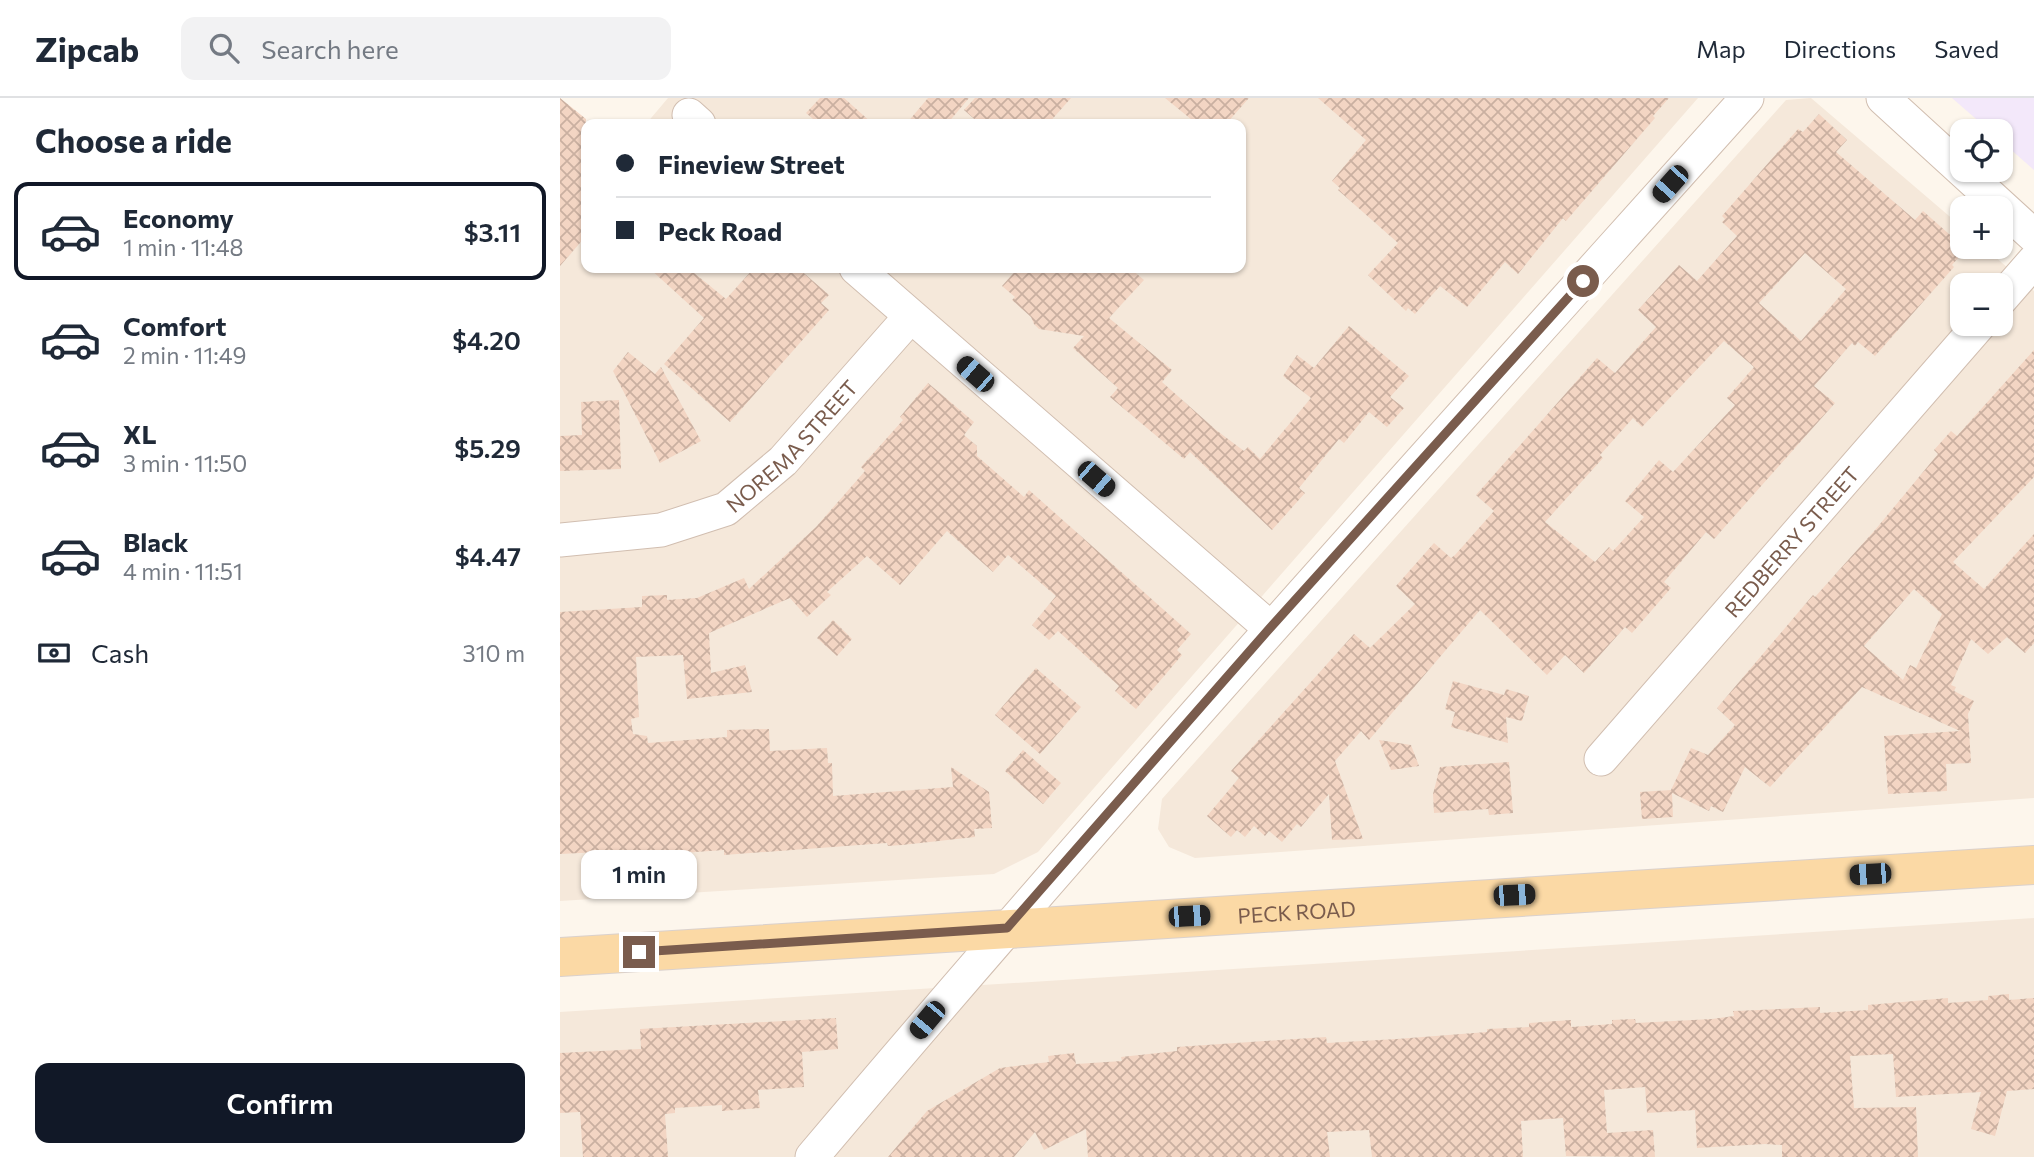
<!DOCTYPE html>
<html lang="en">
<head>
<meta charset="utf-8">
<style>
  body { margin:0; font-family:Commissioner,sans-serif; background:#f2f2f3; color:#1f2937; height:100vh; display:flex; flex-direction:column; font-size:26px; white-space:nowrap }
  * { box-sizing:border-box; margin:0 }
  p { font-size:23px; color:#747a83 }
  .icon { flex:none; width:38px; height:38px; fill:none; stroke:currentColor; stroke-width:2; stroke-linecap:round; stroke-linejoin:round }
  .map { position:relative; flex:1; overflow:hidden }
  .details { display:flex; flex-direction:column; background:#fff; width:560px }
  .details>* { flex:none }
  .top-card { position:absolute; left:21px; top:21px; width:665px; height:154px; border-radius:14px; box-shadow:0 2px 5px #0004; display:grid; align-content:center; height:154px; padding:0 35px; background:#fff }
  .controls { position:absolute; left:1390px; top:21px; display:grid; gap:14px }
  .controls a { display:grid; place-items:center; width:63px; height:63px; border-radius:14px; background:#fff; box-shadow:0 2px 5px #0004; font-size:35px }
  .end { position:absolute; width:32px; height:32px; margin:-16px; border:9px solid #7a5c4d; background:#fff; box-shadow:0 0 0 4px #fff }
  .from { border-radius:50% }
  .bubble { position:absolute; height:49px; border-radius:14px; background:#fff; box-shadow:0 2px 5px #0004; font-size:23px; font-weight:600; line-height:49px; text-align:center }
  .car { position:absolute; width:21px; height:42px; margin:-21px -10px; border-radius:9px; box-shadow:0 0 5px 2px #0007; background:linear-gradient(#222 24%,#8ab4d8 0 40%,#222 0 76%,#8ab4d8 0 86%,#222 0) }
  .top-card b { display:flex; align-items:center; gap:24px; height:66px; font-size:26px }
  .top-card b+b { border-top:2px solid #e0e1e3 }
  .top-card i { width:18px; height:18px; background:#1f2937 }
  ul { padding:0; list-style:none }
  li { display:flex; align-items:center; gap:21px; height:98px; margin:0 14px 10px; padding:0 21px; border:4px solid transparent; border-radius:14px }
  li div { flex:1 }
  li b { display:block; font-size:26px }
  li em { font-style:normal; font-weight:600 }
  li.selected { border-color:#111827 }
  li>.icon { width:63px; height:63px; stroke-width:1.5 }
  h2 { padding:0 35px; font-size:32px; line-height:84px }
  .pay { display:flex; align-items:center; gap:18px; height:77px; padding:0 35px; font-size:26px }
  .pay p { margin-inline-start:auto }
  .cta { display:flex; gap:14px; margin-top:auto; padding:14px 35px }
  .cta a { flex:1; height:80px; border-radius:14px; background:#111827; color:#fff; font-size:28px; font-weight:600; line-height:80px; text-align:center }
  header { display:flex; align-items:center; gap:42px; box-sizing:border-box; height:98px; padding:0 35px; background:#fff; border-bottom:2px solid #e0e1e3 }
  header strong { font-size:33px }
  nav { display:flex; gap:38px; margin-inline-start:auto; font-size:24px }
  .search { width:490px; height:63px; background:#f2f2f3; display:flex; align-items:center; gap:18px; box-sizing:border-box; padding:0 24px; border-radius:14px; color:#747a83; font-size:26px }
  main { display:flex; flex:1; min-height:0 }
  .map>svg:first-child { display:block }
</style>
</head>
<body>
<header>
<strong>Zipcab</strong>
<div class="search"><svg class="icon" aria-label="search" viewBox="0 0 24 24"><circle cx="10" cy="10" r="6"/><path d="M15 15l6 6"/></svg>Search here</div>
<nav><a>Map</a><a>Directions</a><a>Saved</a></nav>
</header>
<main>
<section class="details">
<h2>Choose a ride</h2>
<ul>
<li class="selected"><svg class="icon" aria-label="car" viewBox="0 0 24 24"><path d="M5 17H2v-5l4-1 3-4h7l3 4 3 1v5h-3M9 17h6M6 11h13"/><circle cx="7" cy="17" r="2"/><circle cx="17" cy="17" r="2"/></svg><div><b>Economy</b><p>1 min · 11:48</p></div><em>$3.11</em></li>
<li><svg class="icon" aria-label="car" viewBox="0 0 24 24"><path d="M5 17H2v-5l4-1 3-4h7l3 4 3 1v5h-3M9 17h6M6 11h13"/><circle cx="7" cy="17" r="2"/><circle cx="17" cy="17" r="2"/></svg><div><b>Comfort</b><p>2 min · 11:49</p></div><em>$4.20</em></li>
<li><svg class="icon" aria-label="car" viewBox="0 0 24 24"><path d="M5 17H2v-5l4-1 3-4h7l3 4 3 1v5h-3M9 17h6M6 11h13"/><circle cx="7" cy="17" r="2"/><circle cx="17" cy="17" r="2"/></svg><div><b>XL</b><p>3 min · 11:50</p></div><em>$5.29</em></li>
<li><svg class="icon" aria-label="car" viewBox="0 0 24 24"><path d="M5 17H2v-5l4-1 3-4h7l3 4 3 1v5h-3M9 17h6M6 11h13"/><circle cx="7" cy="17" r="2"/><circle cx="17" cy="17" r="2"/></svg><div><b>Black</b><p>4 min · 11:51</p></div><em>$4.47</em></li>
</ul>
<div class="pay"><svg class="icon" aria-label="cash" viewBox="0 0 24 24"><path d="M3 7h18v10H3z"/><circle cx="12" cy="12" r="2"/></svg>Cash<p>310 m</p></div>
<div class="cta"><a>Confirm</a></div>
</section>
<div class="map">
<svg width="1474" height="1059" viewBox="0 0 1474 1059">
  <defs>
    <pattern id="building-cross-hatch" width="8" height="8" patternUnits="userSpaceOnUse" patternTransform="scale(1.75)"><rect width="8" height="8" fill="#f3d5c3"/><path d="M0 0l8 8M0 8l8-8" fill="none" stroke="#cab0a1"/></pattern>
  </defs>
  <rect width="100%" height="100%" fill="#fdf6ec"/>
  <path fill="#f5e8da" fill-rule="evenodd" d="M108 0H1138L478 754 434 776 0 803V123L26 94V170H681V26H86Z
    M1251 0 1402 129V149H1424L1474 193V700L635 760 609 749 598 731 602 701 1226 2ZM1402 187H1440V226H1402Z
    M1474 820V1059H0V914Z"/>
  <path fill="#f3e8fa" d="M1392 0H1474V72L1440 42V33H1430Z"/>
  <path fill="url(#building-cross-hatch)" fill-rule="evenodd" d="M0 0 26 21V138L0 168Z
    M260 0H284L313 26H259L246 15Z
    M368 0H409L387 26H346Z
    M415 0H511L488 26H420L404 12Z
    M605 0H689L666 26H637Z
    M758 0H1109L1093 18 1095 20 1006 123 1003 120 958 176 945 164 907 209 880 188 855 216 848 210 846 213 808 177 838 145 778 92 780 90 772 83 806 42Z
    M1259 16 1287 42 1276 54 1355 122 1363 113 1406 151 1392 167 1394 169 1315 258 1298 244 1295 248 1292 245 1254 288 1275 305 1154 441 1146 434 1104 484 1111 490 1072 535 1065 529 1024 575 1005 557 987 577 920 512 809 642 801 633 775 663 803 741 772 742 769 696 741 729 737 726 722 744 709 733 705 738 694 728 685 739 677 732 671 739 647 718 679 680 671 673 794 536 810 550 855 506 836 488 874 445 891 460 895 457 934 413 916 397 1037 260 1055 275 1096 229 1078 212 1119 167 1137 183 1177 138 1162 124 1165 121 1162 118 1238 31 1243 34ZM1245 155 1286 191 1241 243 1199 205ZM1164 243 1194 269 1167 300 1175 307 1113 374 1099 362 1065 403 1084 419 1053 453 1049 449 1035 464 985 424 1043 360 1040 357 1073 320 1082 329Z
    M89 170H128L166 201 194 170H238L269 197 261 205 269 212 170 324 104 266 144 220Z
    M458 170H570L584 182 549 220 612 272 602 284 656 332 684 353 688 349 700 361 751 300 723 278 737 257 754 270 789 228 849 278 830 299 844 310 827 329 809 314 784 345 779 341 739 390 745 395 712 432 630 354 624 361 550 299 558 290 513 250 524 238 479 231 474 226 471 219 452 202 455 199 442 188Z
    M1474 252V379L1393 464 1424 491 1474 436V545L1465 555 1447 539 1428 556 1411 541 1391 587 1396 589 1394 593 1414 603 1408 616 1411 665 1386 666 1387 693 1328 696 1324 638 1400 633 1302 589 1210 689 1185 669 1163 714 1151 708 1149 713 1112 695 1113 719 1082 721 1080 694 1111 692 1131 650 1148 657 1175 627 1157 610 1253 497 1255 499 1315 432 1378 356 1374 352 1391 333 1397 338ZM1354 491 1382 516 1356 570 1350 567 1343 582 1304 548Z
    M68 254 95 276 101 269 141 343 100 365 53 273Z
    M368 285 414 324 404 337 417 348V358L464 399 469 392 631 536 617 552 622 557 576 611 555 593 559 588 498 533 489 542 472 527 496 498 448 457 433 474 387 433 340 487 307 458 267 494 271 497 247 519 230 500 149 535 151 575 185 567 192 594 127 601 123 557 76 559 79 619 71 621 73 636 87 638 88 645 167 639V632L209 631 210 653 267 650 268 665H272L273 698 393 689 391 669 429 694 432 730 414 731 415 739 342 747 328 748 327 745 164 757V752L79 758V762L42 764 41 754 0 756V514L82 509V498L107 497V502L137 500 184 480 189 491 256 429 305 373 301 369 343 322 340 319Z
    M59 302 61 371 0 373V338L22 337 21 304Z
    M273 522 292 541 277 558 257 540Z
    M476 570 521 609 480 656 435 617Z
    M893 583 944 597 946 591 969 598 962 623 946 619 948 645 891 629 895 614 885 611Z
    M819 642 851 647 859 668 831 672Z
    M463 652 501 685 483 706 445 673Z
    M949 664 953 715 929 717 928 711 874 715 873 696 880 669Z
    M1449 896V902L1474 900V991L1447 993 1435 1038 1411 1031 1421 994 1336 999 1333 956 1290 958 1294 1010 1356 1009 1358 1059H1222V1047L1205 1046 1137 1050 1135 1012 1087 1015 1085 989 1044 992 1047 1035 1093 1032 1095 1059 1006 1058 1003 1020 961 1023 963 1059H812L809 1032 767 1034 770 1059H528L526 1031 484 1052 475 1034 454 1059H328L367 1013 440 970 489 964 488 958 514 955 516 966 562 963 561 959 617 953V949L766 939 767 945 837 941 927 934V931L969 929V925L1011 922V929L1052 926V922L1075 921 1076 925 1152 921 1174 918 1173 913 1199 912 1260 909V915L1308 912V907L1388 900V905L1428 902V898Z
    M276 920 278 951 242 954 244 989 198 992 200 1010 162 1013V1007L115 1010V1015L105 1016 108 1059H23L20 1014 0 1015V955L81 951 80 931Z"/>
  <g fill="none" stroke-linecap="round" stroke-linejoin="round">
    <g stroke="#d1beb0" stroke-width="35">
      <g id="minor">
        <path d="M1323 0 1474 138"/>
        <path d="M129 17 139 26"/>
        <path d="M296 170 710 530"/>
        <path d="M1440 202 1474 163"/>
        <path id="s1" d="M0 442 101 432 166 411 223 363 350 219"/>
        <path id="s2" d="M1041 661 1420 226"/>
        <path d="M252 1059C556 699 872 351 1187 0"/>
      </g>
    </g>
    <g stroke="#dad1cd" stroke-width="40">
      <g id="major">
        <path id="s3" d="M0 859 1474 767"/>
      </g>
    </g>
    <use href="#minor" stroke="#fff" stroke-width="33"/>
    <use href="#major" stroke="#fbd9a5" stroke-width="38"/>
  </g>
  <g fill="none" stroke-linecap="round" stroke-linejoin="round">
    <path stroke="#7a5c4d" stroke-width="9" d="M79 854 447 830 710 530 1023 183"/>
  </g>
  <g text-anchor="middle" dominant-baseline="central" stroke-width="5" stroke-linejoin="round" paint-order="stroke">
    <g font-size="21" fill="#7a5c4d" stroke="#fffaf3">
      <text stroke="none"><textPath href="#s1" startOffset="261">NOREMA STREET</textPath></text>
      <text stroke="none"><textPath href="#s2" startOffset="289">REDBERRY STREET</textPath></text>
      <text stroke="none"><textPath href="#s3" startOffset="738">PECK ROAD</textPath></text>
    </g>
  </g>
</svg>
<div class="controls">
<a><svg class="icon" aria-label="locate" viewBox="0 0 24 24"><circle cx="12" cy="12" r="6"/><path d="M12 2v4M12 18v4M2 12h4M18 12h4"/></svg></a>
<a>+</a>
<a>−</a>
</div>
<i class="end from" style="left:1023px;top:183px"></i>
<i class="end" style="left:79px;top:854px"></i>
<div class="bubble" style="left:21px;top:752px;width:116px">1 min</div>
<i class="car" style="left:1110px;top:86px;rotate:222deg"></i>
<i class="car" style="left:415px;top:276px;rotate:311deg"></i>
<i class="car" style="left:536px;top:381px;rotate:131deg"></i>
<i class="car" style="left:1310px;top:776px;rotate:267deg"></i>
<i class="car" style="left:954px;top:797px;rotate:87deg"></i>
<i class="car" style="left:629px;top:818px;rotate:87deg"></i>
<i class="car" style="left:367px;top:922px;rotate:220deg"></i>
<div class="top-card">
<b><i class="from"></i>Fineview Street</b>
<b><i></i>Peck Road</b>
</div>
</div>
</main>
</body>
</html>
